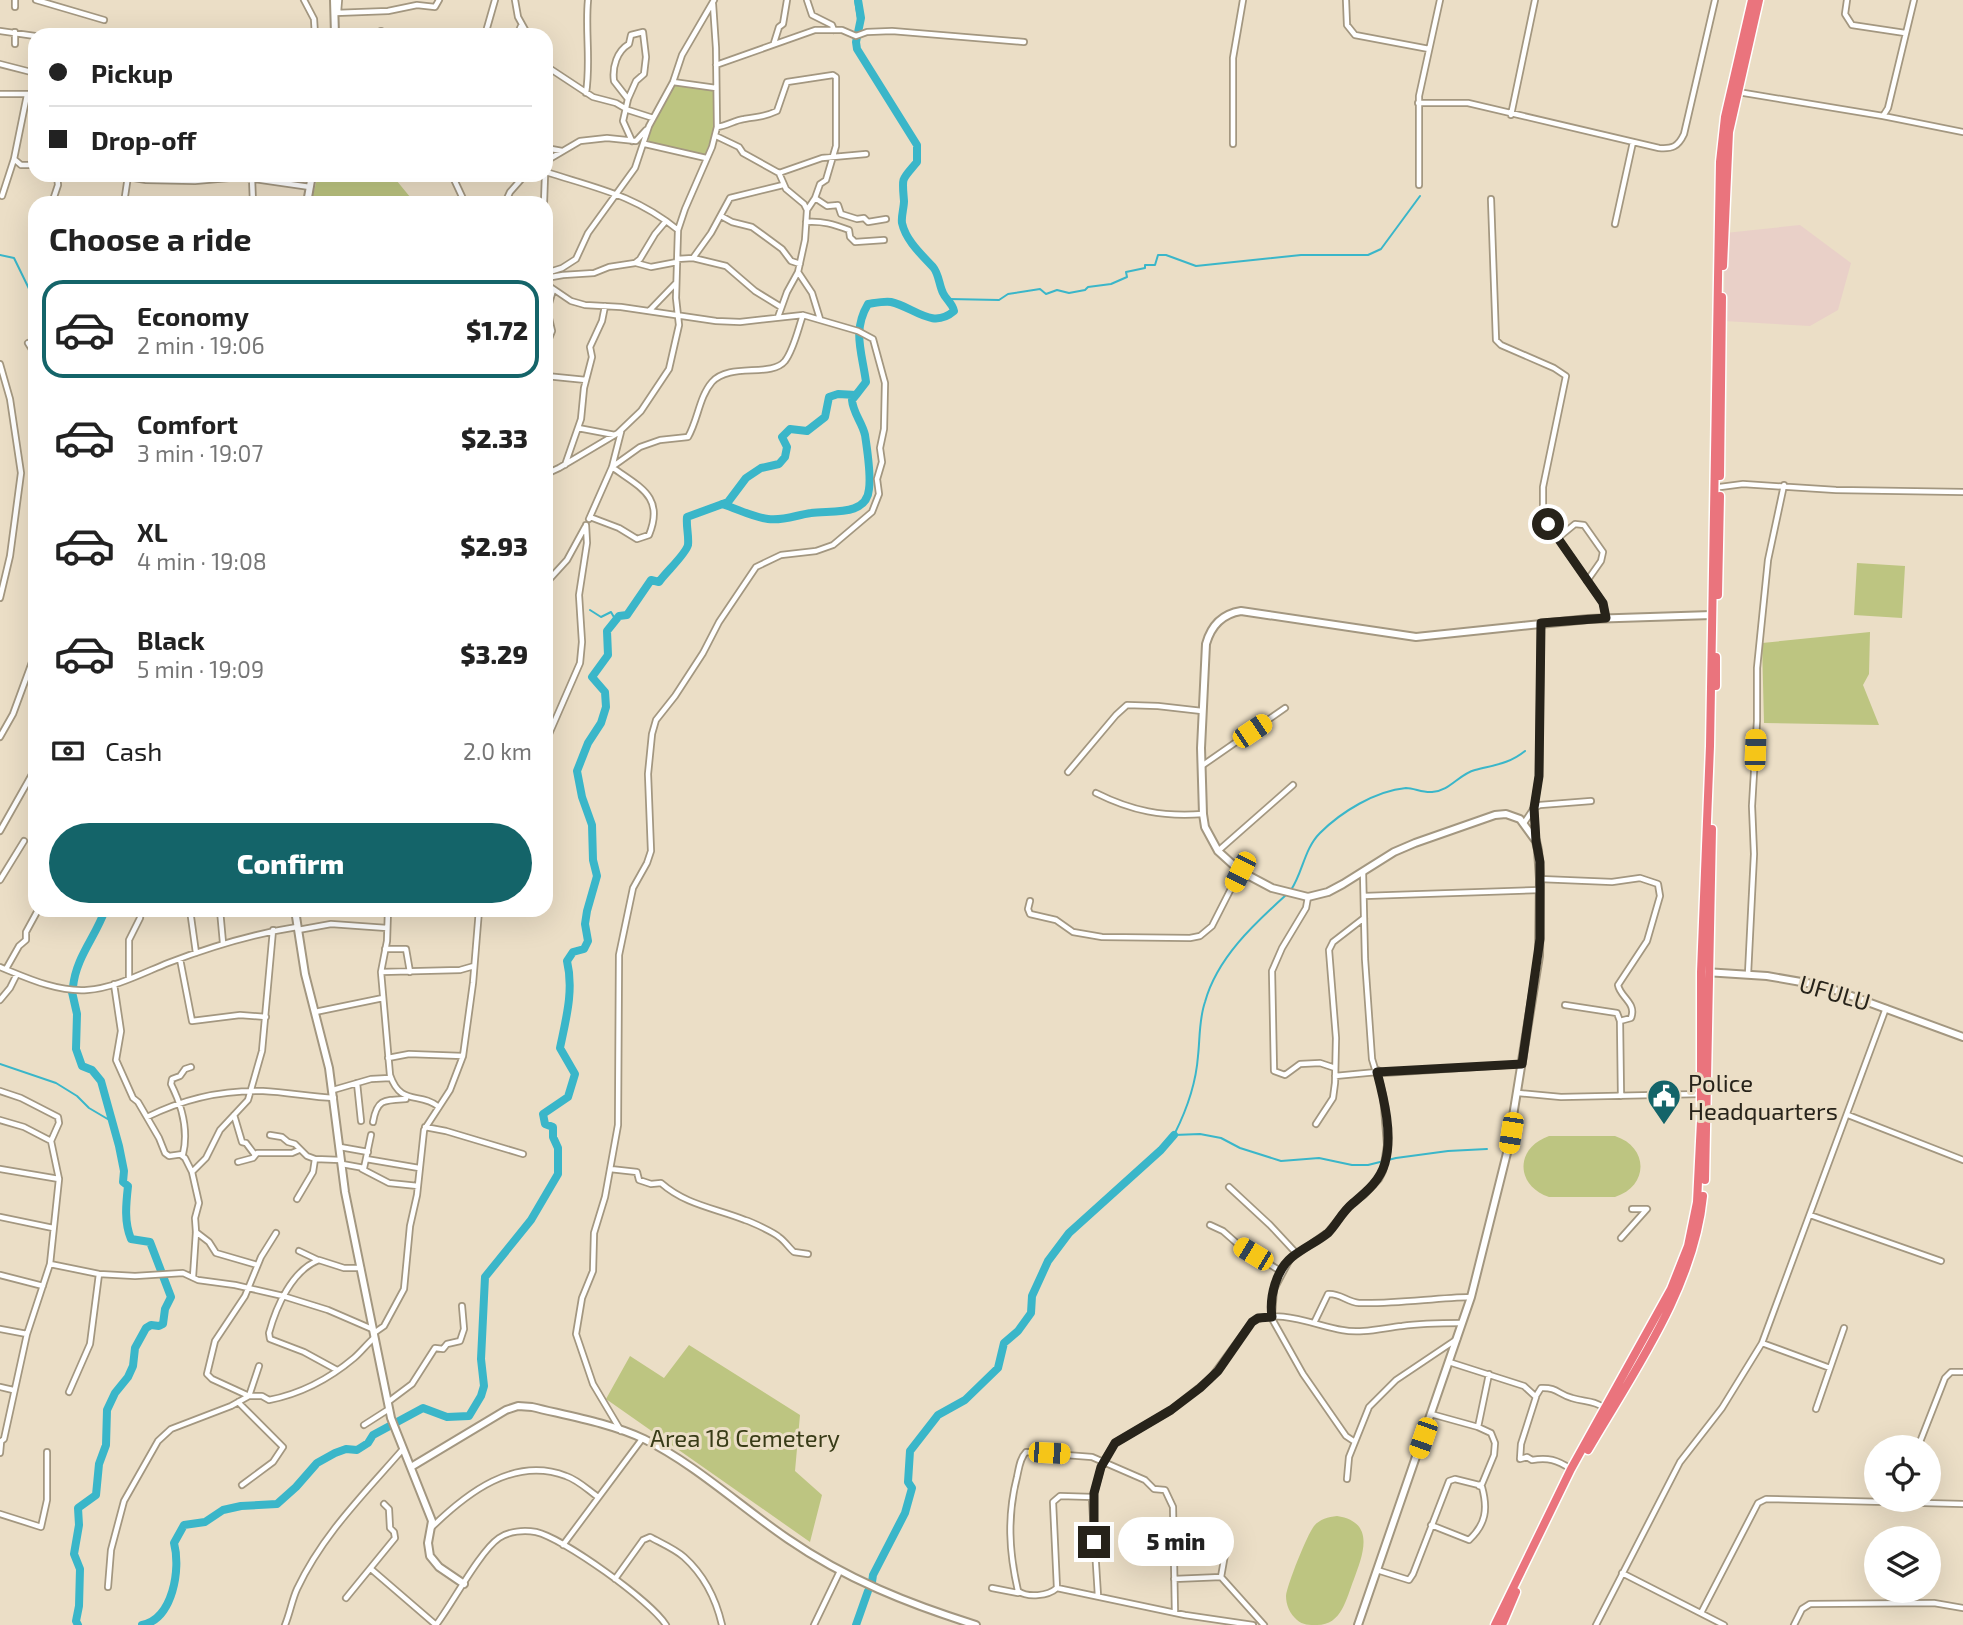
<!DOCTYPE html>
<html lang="en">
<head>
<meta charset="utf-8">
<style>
  body { margin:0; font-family:"Exo 2",sans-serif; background:#f6f6f6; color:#222; height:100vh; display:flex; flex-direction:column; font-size:26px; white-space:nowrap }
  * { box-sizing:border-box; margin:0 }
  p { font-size:23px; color:#767676 }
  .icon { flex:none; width:38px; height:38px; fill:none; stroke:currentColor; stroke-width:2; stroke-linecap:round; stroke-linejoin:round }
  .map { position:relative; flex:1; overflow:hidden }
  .drawer { position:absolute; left:28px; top:196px; width:525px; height:721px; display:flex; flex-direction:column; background:#fff; border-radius:21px; box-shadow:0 7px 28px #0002 }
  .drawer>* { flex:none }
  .banner { position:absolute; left:28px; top:28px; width:525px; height:154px; border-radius:21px; box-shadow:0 7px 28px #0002; display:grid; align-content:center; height:154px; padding:0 21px; background:#fff }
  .tools { position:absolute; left:1864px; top:1435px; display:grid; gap:14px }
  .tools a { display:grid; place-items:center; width:77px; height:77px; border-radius:50%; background:#fff; box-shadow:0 7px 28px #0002; font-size:35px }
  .end { position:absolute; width:32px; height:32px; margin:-16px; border:9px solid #27231a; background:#fff; box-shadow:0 0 0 4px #fff }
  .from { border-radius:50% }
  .bubble { position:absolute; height:49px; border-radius:24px; background:#fff; box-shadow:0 7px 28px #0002; font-size:23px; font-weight:800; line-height:49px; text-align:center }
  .car { position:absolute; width:21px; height:42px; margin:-21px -10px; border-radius:9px; box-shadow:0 0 5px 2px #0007; background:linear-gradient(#f5c518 24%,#345 0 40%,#f5c518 0 76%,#345 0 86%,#f5c518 0) }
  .banner b { display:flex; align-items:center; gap:24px; height:66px; font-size:26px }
  .banner b+b { border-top:2px solid #e0e0e0 }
  .banner i { width:18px; height:18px; background:#222 }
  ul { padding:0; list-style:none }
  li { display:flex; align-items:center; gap:21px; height:98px; margin:0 14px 10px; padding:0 7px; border:4px solid transparent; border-radius:21px }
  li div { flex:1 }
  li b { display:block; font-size:26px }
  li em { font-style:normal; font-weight:800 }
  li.active { border-color:#146469 }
  li>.icon { width:63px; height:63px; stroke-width:1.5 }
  h2 { padding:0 21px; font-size:32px; line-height:84px }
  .pay { display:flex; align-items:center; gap:18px; height:77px; padding:0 21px; font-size:26px }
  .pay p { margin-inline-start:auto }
  .action { display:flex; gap:14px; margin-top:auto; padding:14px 21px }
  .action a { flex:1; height:80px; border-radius:42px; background:#146469; color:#fff; font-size:28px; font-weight:800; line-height:80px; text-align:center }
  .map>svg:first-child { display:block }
</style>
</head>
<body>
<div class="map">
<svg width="1963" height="1625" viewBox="0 0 1963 1625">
  <rect width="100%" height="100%" fill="#ebdec6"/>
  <path fill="#e9d0c8" d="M1800 225 1851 263 1838 310 1810 326 1724 321 1725 233Z"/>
  <path fill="#bdc581" d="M675 84 713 91 714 131 705 155 648 143 650 131Z
    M318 175H392L415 203H311Z
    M1857 563 1905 566 1902 618 1854 615Z
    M1870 632 1869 674 1863 685 1879 725 1764 723 1762 643Z
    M1549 1136H1615C1649 1147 1649 1186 1615 1197H1549C1515 1185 1515 1148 1549 1136Z
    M689 1345 800 1415 795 1471 822 1495 810 1542 606 1399 630 1356 664 1378Z
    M1337 1516C1376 1522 1363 1554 1354 1579 1346 1599 1342 1625 1317 1625 1309 1625 1303 1625 1297 1620 1290 1614 1286 1605 1286 1596 1287 1585 1307 1535 1314 1526 1320 1519 1328 1517 1337 1516Z"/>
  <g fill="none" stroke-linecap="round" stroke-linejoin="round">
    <path stroke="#3ab6c9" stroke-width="2" d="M855 0 859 27
      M0 255 14 258 35 301
      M949 299 999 300 1008 294 1040 289 1046 294 1057 290 1069 293 1085 290 1088 287 1111 284 1127 277 1126 272 1145 268V265H1155L1158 255H1166L1196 266 1301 255H1368L1381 249 1420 196
      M590 610 601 617 611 612 615 619
      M1291 890C1303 872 1304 849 1320 833 1341 812 1375 791 1406 788 1414 788 1423 793 1432 792 1450 791 1459 774 1475 770 1494 765 1509 764 1525 751
      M0 1064 56 1083 77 1096 89 1108 111 1121
      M1175 1133C1187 1109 1196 1083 1198 1056 1200 1038 1199 1019 1205 1002 1217 958 1254 924 1286 895
      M1174 1135 1200 1134 1221 1138 1240 1148 1281 1161 1319 1158 1352 1165H1368L1396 1158 1448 1151 1487 1149"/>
    <path stroke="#3ab6c9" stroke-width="8" d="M722 504C738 509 752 517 768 519 784 521 796 515 811 513 830 510 867 517 869 489 871 476 867 448 865 435 862 422 853 413 852 400L856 395
      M73 987C76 957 95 938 105 910
      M72 992 77 1014 76 1049 82 1066 92 1070 101 1081 119 1146 124 1171 123 1182 128 1186C126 1204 124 1222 131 1239L150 1242 171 1297 165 1309 163 1324 159 1326 151 1325 146 1328 135 1348 133 1366 128 1377 115 1393 107 1410 106 1445 99 1464 96 1495 78 1508 79 1525 74 1554 80 1569 79 1606 76 1621 78 1625
      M872 1582 873 1575 905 1513 912 1488 908 1482 910 1451 938 1415 965 1400 998 1368 1004 1343 1018 1331 1031 1313 1032 1296 1048 1261 1069 1233 1161 1150 1174 1135
      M142 1625C173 1619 181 1569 174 1543L184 1525 205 1522 223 1510 241 1506 277 1504 296 1487 317 1463 335 1453 346 1449 357 1450 368 1443 373 1435 423 1408 447 1417 469 1416 481 1396 484 1386 481 1359 485 1277 531 1220 558 1174V1148L553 1137V1127L545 1124 543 1114 568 1097 575 1074 560 1048C566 1019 574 990 567 961L573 952 584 949 588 941 585 924 587 911 597 876 593 860 592 825 582 797 577 771 588 743 601 723 606 707 605 692 592 677 608 655 607 631 619 616 627 615 651 580 659 582C665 573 686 554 688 545 689 535 686 527 687 517L728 502 746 478 761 468 779 464 785 457 787 447 782 437 790 429 807 431 825 417 829 397 838 394 856 395 866 382C862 352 852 331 868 304 875 303 884 301 891 302 914 307 932 330 954 311 952 302 946 300 943 293 939 285 939 274 933 267 922 255 906 241 902 223 901 216 904 208 904 201 902 176 901 181 917 162V145L857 49 856 42 861 18 858 0
      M856 1625 868 1591"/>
    <g stroke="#a39780" stroke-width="8">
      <path id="street" d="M36 0 104 20
        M304 0 314 19 315 35
        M515 0 518 17 528 35
        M807 0 812 15 832 25 834 30
        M1346 0 1347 25 1355 35 1429 49
        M1847 0 1845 14 1852 25 1905 33
        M15 7V0
        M338 12 339 0
        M335 13 388 11 417 5 435 7 439 0
        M0 31 35 36
        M381 31V35
        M15 32V44
        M485 35 495 0
        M517 35 521 26
        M774 43 779 27 783 24 787 0
        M0 64 35 73
        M716 65 815 30H842L856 36 867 32 892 31 1024 42
        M546 66 593 97 616 103 628 110 653 118
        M673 82 716 88
        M1738 92 1883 116 1888 108 1914 0
        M586 93C591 62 585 31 588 0
        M0 94H35
        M628 99 614 81C612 67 617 51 629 44L631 35 643 32 646 57 644 74 636 81 628 99 623 121 632 141
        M1418 103H1468L1659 148C1672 149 1678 147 1684 134L1715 0
        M1511 115 1535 0
        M1883 116 1963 132
        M717 127C727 126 735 120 744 119 759 116 762 118 777 111L787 82 833 75 836 77V146L826 180 820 184 815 198 807 210 805 240 798 272 787 292 778 317
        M716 136 739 147 743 153 779 173 786 189 804 204 807 210
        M645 144 706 158
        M1233 144V58L1243 0
        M546 148 562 151
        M14 159 21 165H29L35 160
        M546 161 580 141 607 138 636 141 646 130
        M546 172C596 188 635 195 678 230
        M779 173 822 158 866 154
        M452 175 465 203
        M128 177 146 180 195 181 240 177 310 187
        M252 178 253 203
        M1419 185V96L1440 0
        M2 196 14 159 27 95
        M815 198 827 206 838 205 841 214 857 219 864 218 868 222 886 219
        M1491 199 1496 340 1501 345 1554 368 1566 376 1543 487V510L1548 524 1603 603 1606 618
        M52 203 58 185 57 175
        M124 203 128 176
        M505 203 510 192 525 175
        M544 203 545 175
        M721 216 732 222 752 227 782 249 791 261 800 264
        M806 222C823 221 833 224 849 230L850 237 855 242 884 240
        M1615 224 1633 142
        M34 245H35
        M693 258 711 233 730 198 783 185
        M677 259 693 258 726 266 755 291 781 307
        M636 263 651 267 677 262
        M798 272 812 293 820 319
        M546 273 562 268 576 259 588 233 635 168 649 126 673 82 682 55 714 0
        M546 278 563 275 594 273 609 267 635 263 640 259 655 234 666 221
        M546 284 571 301 585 305 621 307 716 321 740 322 803 315 858 331 873 339 885 383 884 429 880 448 882 462 877 479 879 494 872 512 833 545 816 551 781 555 756 567 719 622 703 653 675 696 656 720 652 734 648 774 651 851 647 863 633 888 619 955 618 1125 605 1197 594 1233 593 1271 582 1298 576 1334 593 1384 621 1431
        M649 311 676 283
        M28 343 35 354
        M546 346 552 331 547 310 553 290
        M0 364 10 399 21 473 10 556 0 598
        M546 376 586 380
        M578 428 615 435
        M565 465 581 419 584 388 592 357 590 347 602 321 605 306
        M546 474 559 468 618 433 641 411 669 369 679 325 676 298 678 230 685 209 712 147 717 127 716 48 713 4
        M1720 487 1743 484 1836 490 1963 492
        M590 517 619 528 637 539 649 535C665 496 639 487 612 467L640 447 660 440 688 437C698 420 699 397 712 382 730 362 771 378 785 361 794 349 798 329 803 315
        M589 519 612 467 621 432
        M1558 538 1575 524 1584 525 1603 552 1601 561 1587 581
        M546 583 567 560 585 527
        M0 737 13 714 35 654
        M546 741 580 663 582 642 579 595 587 543 586 525
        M1203 765 1285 708
        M1068 772 1116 715 1127 705 1158 706 1202 711
        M1096 793C1132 811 1163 817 1203 814
        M1524 823 1534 808 1540 805 1591 801
        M0 831 35 769
        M1536 838 1534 808 1539 776 1541 624
        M1218 851 1293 785
        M1363 872 1365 959 1372 1059 1375 1069 1384 1073 1522 1064
        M1540 879 1612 882 1640 878 1658 884 1660 896 1647 941 1618 985C1620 997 1637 1003 1631 1018L1620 1021
        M0 880 24 841
        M1364 896 1540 890
        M1308 897 1306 908 1282 948 1272 971 1274 1071 1285 1075 1300 1064 1320 1063 1335 1068
        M1030 901 1028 909 1030 914 1056 920 1073 932 1102 937 1190 938 1200 936 1212 926 1240 871
        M190 910 196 953
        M220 910 223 943
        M388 910 387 941 381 972 390 1075C401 1107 419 1091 439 1107
        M298 930 331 924 387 928
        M385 949H406L410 972
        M180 959 192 1021 240 1015 266 1017
        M0 967C27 978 57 992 87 990 115 988 143 973 168 963 210 947 252 934 297 927
        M6 969 19 946 26 940V932L38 910
        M381 972 460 970 474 966
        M1748 974 1754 854 1752 806 1757 721V668L1768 560 1784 485
        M129 978V940L140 918 141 910
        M114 984 121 1031 116 1060 133 1098 138 1102 159 1138 165 1153 169 1156 183 1154C189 1129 182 1106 171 1084L172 1079 180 1076 185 1069 191 1067
        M0 1000 10 988 17 974
        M1565 1005 1617 1013 1620 1021 1621 1096
        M315 1012 383 998
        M388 1058 409 1054 463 1056
        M357 1083 361 1121
        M333 1090 371 1079 390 1078
        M0 1091 21 1098 58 1117 59 1123 51 1141
        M1518 1093 1561 1097 1701 1094
        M234 1115 242 1142 246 1143 255 1155
        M1848 1115 1963 1160
        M147 1117C183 1099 224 1090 263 1091 287 1092 310 1097 334 1098
        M0 1120 24 1127 51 1141 59 1179 50 1264 27 1334 4 1439 0 1442
        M373 1122C377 1099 384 1100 406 1099
        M1316 1124 1333 1098 1335 1083 1336 1038 1329 950 1333 942 1364 918
        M425 1127 446 1131 523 1154
        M270 1135 282 1137 288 1142 295 1144 307 1156 315 1159 341 1160
        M340 1147 368 1152
        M181 1155 185 1158 192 1172
        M366 1159 419 1168
        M238 1162 253 1158 257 1153H292L299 1150
        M342 1164 364 1168 371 1135
        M0 1169 59 1179
        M362 1169 389 1183 418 1186
        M610 1169 637 1172 639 1180 651 1184 661 1183C686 1205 715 1208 745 1220 752 1222 775 1233 779 1237 785 1241 789 1248 794 1252L808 1254
        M1229 1187 1270 1225 1297 1254
        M297 1199 313 1172 315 1159
        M1810 1215 1941 1261
        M0 1217 53 1228
        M1210 1225 1223 1231 1240 1246 1282 1272
        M196 1232 209 1242 216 1253 257 1265
        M1621 1238 1647 1209H1632
        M299 1251 318 1260
        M50 1264 99 1274 135 1276 183 1273 198 1280 235 1285 283 1296 328 1310 372 1329
        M0 1275 43 1286
        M193 1277 196 1232 195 1218 199 1203 192 1172 206 1158 220 1130 248 1100 262 1051 273 930
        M1272 1316 1274 1289 1290 1259 1328 1232 1351 1204 1364 1195 1379 1179 1383 1171 1387 1145 1383 1095 1377 1072 1335 1076
        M1271 1317 1303 1374 1346 1436 1355 1442
        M1314 1323 1328 1294C1340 1293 1347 1302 1359 1303 1397 1304 1433 1298 1471 1297
        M0 1329 27 1334
        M374 1333 384 1326 404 1289 410 1226 417 1195 424 1130 450 1090 463 1056 473 983 479 910
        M1762 1343 1830 1368
        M1449 1362 1524 1386 1536 1397 1521 1444 1520 1459 1527 1457 1532 1460C1548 1457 1557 1460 1571 1469
        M259 1366 249 1396 212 1379 207 1374 215 1341 245 1296 261 1257 276 1233
        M337 1370 304 1352 270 1339 269 1333C276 1307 292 1270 319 1260L344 1268H361
        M0 1387 13 1390
        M69 1392 90 1344 99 1274
        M1536 1396 1541 1388C1557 1387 1559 1395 1572 1398 1584 1402 1594 1400 1604 1408
        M238 1402 283 1447 273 1462 242 1485
        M388 1402 412 1384 435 1348 443 1349 447 1344 460 1341 464 1329 462 1306
        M1816 1409 1844 1328
        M364 1425 389 1409
        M1478 1427 1489 1374
        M1918 1447 1945 1378 1951 1372H1963
        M0 1453 1 1442
        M1347 1479 1349 1457 1369 1407 1396 1380 1457 1339
        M1093 1497 1060 1496 1053 1502 1057 1588 1185 1615 1253 1625
        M0 1514 41 1527 47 1500V1452
        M1431 1525 1469 1540C1486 1524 1488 1509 1482 1487L1479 1486
        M432 1527C467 1493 514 1456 566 1476 578 1480 588 1490 598 1497
        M1173 1528 1223 1533 1227 1543 1221 1577
        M563 1545 642 1439
        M371 1569 436 1625
        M1377 1570 1409 1580 1413 1574 1449 1481 1455 1479 1479 1485 1482 1484 1494 1455 1495 1443 1491 1433 1478 1427 1431 1414
        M1622 1573 1724 1625
        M615 1579 643 1540 650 1537C661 1543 675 1549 684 1557 704 1575 716 1599 722 1625
        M1174 1579 1221 1577 1264 1625
        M108 1587 111 1550 124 1501 158 1441 171 1429 231 1406 249 1396H262L269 1400C300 1394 329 1379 354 1358 361 1352 367 1344 374 1338
        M992 1588 1018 1593
        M1057 1588C1048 1596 1028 1598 1018 1591 1009 1552 1007 1516 1017 1477 1019 1468 1020 1458 1026 1452L1092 1457 1145 1480 1154 1489 1165 1490 1173 1507 1175 1613
        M1098 1596 1092 1501 1102 1464 1115 1443 1171 1410 1210 1379 1252 1322C1275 1307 1317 1326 1342 1330 1361 1334 1383 1328 1402 1326 1422 1323 1442 1323 1462 1323
        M346 1598 395 1538 394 1532 390 1528 389 1509 384 1504
        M1701 1613 1758 1503 1766 1499 1963 1504
        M285 1625C290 1613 292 1600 297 1589 323 1534 364 1494 403 1449
        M436 1625C452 1604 480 1551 499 1538 509 1531 524 1530 536 1532 563 1538 651 1601 666 1625
        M814 1625 840 1571
        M1596 1625 1680 1462 1722 1408 1762 1343 1886 1008
        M1794 1625 1802 1609 1810 1604 1934 1603 1963 1608"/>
    </g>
    <g stroke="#a39780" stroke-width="10">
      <path id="secondary" d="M334 0 335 35
        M307 203 312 175
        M295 910 305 974 329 1068 345 1192 391 1418 432 1521 428 1543 430 1556 439 1567 464 1584
        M1705 972 1767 976 1824 986 1963 1037
        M411 1467 506 1410 518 1406 532 1407C569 1416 610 1423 644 1439 695 1464 741 1507 788 1539 846 1579 909 1604 976 1625
        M1358 1625 1471 1297 1507 1153 1539 956 1540 879 1538 850 1536 841 1520 819 1506 814 1495 815 1415 843 1394 852 1343 884 1328 892 1308 897 1272 888 1240 871 1218 851 1205 827 1203 814 1201 748 1206 644C1211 626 1222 614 1241 611L1416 637 1588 619 1712 615"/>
    </g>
    <g stroke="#fff" stroke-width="11">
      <path id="highway" d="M1723 266 1729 132 1759 0
        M1720 476 1722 297
        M1718 595 1720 496
        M1716 686V657
        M1705 1180 1712 829
        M1588 1450C1634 1371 1694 1288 1703 1196
        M1495 1625 1571 1469 1671 1289 1688 1246 1697 1202 1701 1121V972L1710 746 1720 162 1725 117 1752 0
        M1502 1625 1516 1592"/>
    </g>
    <use href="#street" stroke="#fff" stroke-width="4.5"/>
    <use href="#secondary" stroke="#fff" stroke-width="6"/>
    <use href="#highway" stroke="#ea747d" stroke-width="8"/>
  </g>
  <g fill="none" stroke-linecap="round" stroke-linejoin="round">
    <path stroke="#27231a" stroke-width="9" d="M1094 1542V1493L1101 1467 1115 1443 1171 1410 1200 1388 1218 1371 1252 1322 1258 1318 1272 1317C1269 1297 1276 1270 1292 1257 1303 1248 1317 1242 1328 1233 1337 1224 1342 1212 1352 1204 1366 1192 1380 1181 1385 1163 1393 1135 1384 1099 1377 1072L1522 1064 1540 939V862L1536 841 1534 808 1539 776 1541 623 1606 618 1603 603 1548 524"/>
  </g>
  <defs>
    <g id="civic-pin" transform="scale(1.75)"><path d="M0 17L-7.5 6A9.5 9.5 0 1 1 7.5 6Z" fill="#146469" stroke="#ebdec6"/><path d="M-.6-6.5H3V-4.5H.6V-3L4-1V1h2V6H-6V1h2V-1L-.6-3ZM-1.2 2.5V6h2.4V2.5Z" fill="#fff"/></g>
  </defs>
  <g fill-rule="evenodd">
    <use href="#civic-pin" x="1664" y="1096"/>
  </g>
  <g text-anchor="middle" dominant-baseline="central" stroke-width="6" stroke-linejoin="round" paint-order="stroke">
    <g font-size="24" fill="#27231a" stroke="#ebdec6">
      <text transform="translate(1835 992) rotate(16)">UFULU</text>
    </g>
    <g font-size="24" fill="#27231a" stroke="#ebdec6" text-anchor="start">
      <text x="1688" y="1082">Police<tspan x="1688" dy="28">Headquarters</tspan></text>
    </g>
    <g font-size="24" fill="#383b17" stroke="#ebdec6">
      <text x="745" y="1437">Area 18 Cemetery</text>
    </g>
  </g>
</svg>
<div class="tools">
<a><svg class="icon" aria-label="locate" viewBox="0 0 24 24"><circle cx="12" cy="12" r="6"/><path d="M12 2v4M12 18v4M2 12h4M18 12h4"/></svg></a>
<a><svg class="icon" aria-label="layers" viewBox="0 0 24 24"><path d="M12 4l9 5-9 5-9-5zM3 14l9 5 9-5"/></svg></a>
</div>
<i class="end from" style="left:1548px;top:524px"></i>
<i class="end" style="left:1094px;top:1542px"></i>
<div class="bubble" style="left:1118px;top:1517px;width:116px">5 min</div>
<i class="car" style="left:1252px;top:731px;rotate:56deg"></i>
<i class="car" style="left:1755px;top:750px;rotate:2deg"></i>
<i class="car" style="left:1240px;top:872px;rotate:207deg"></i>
<i class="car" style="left:1511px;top:1133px;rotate:189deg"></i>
<i class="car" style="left:1253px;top:1254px;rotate:301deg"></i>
<i class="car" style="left:1423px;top:1438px;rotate:199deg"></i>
<i class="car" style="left:1049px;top:1453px;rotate:93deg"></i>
<div class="banner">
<b><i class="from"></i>Pickup</b>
<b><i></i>Drop-off</b>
</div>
<section class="drawer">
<h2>Choose a ride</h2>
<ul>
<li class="active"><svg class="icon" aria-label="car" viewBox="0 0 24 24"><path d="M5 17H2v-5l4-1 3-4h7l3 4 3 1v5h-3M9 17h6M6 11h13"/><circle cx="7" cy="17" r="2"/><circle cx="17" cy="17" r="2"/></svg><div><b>Economy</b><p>2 min · 19:06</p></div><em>$1.72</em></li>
<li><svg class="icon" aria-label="car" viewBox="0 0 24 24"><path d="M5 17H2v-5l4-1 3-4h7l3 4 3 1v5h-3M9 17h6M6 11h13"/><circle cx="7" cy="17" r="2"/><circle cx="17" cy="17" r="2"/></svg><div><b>Comfort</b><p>3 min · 19:07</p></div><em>$2.33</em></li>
<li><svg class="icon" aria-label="car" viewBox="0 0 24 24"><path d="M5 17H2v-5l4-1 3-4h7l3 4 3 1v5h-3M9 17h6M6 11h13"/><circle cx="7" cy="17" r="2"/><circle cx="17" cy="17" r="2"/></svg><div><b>XL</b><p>4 min · 19:08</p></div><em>$2.93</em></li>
<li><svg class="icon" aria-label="car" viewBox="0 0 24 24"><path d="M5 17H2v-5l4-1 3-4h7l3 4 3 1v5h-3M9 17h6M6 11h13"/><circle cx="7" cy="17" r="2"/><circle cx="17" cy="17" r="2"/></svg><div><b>Black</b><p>5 min · 19:09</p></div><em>$3.29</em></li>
</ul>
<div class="pay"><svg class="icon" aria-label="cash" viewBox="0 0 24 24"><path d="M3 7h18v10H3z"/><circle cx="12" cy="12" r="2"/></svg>Cash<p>2.0 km</p></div>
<div class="action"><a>Confirm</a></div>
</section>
</div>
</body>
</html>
